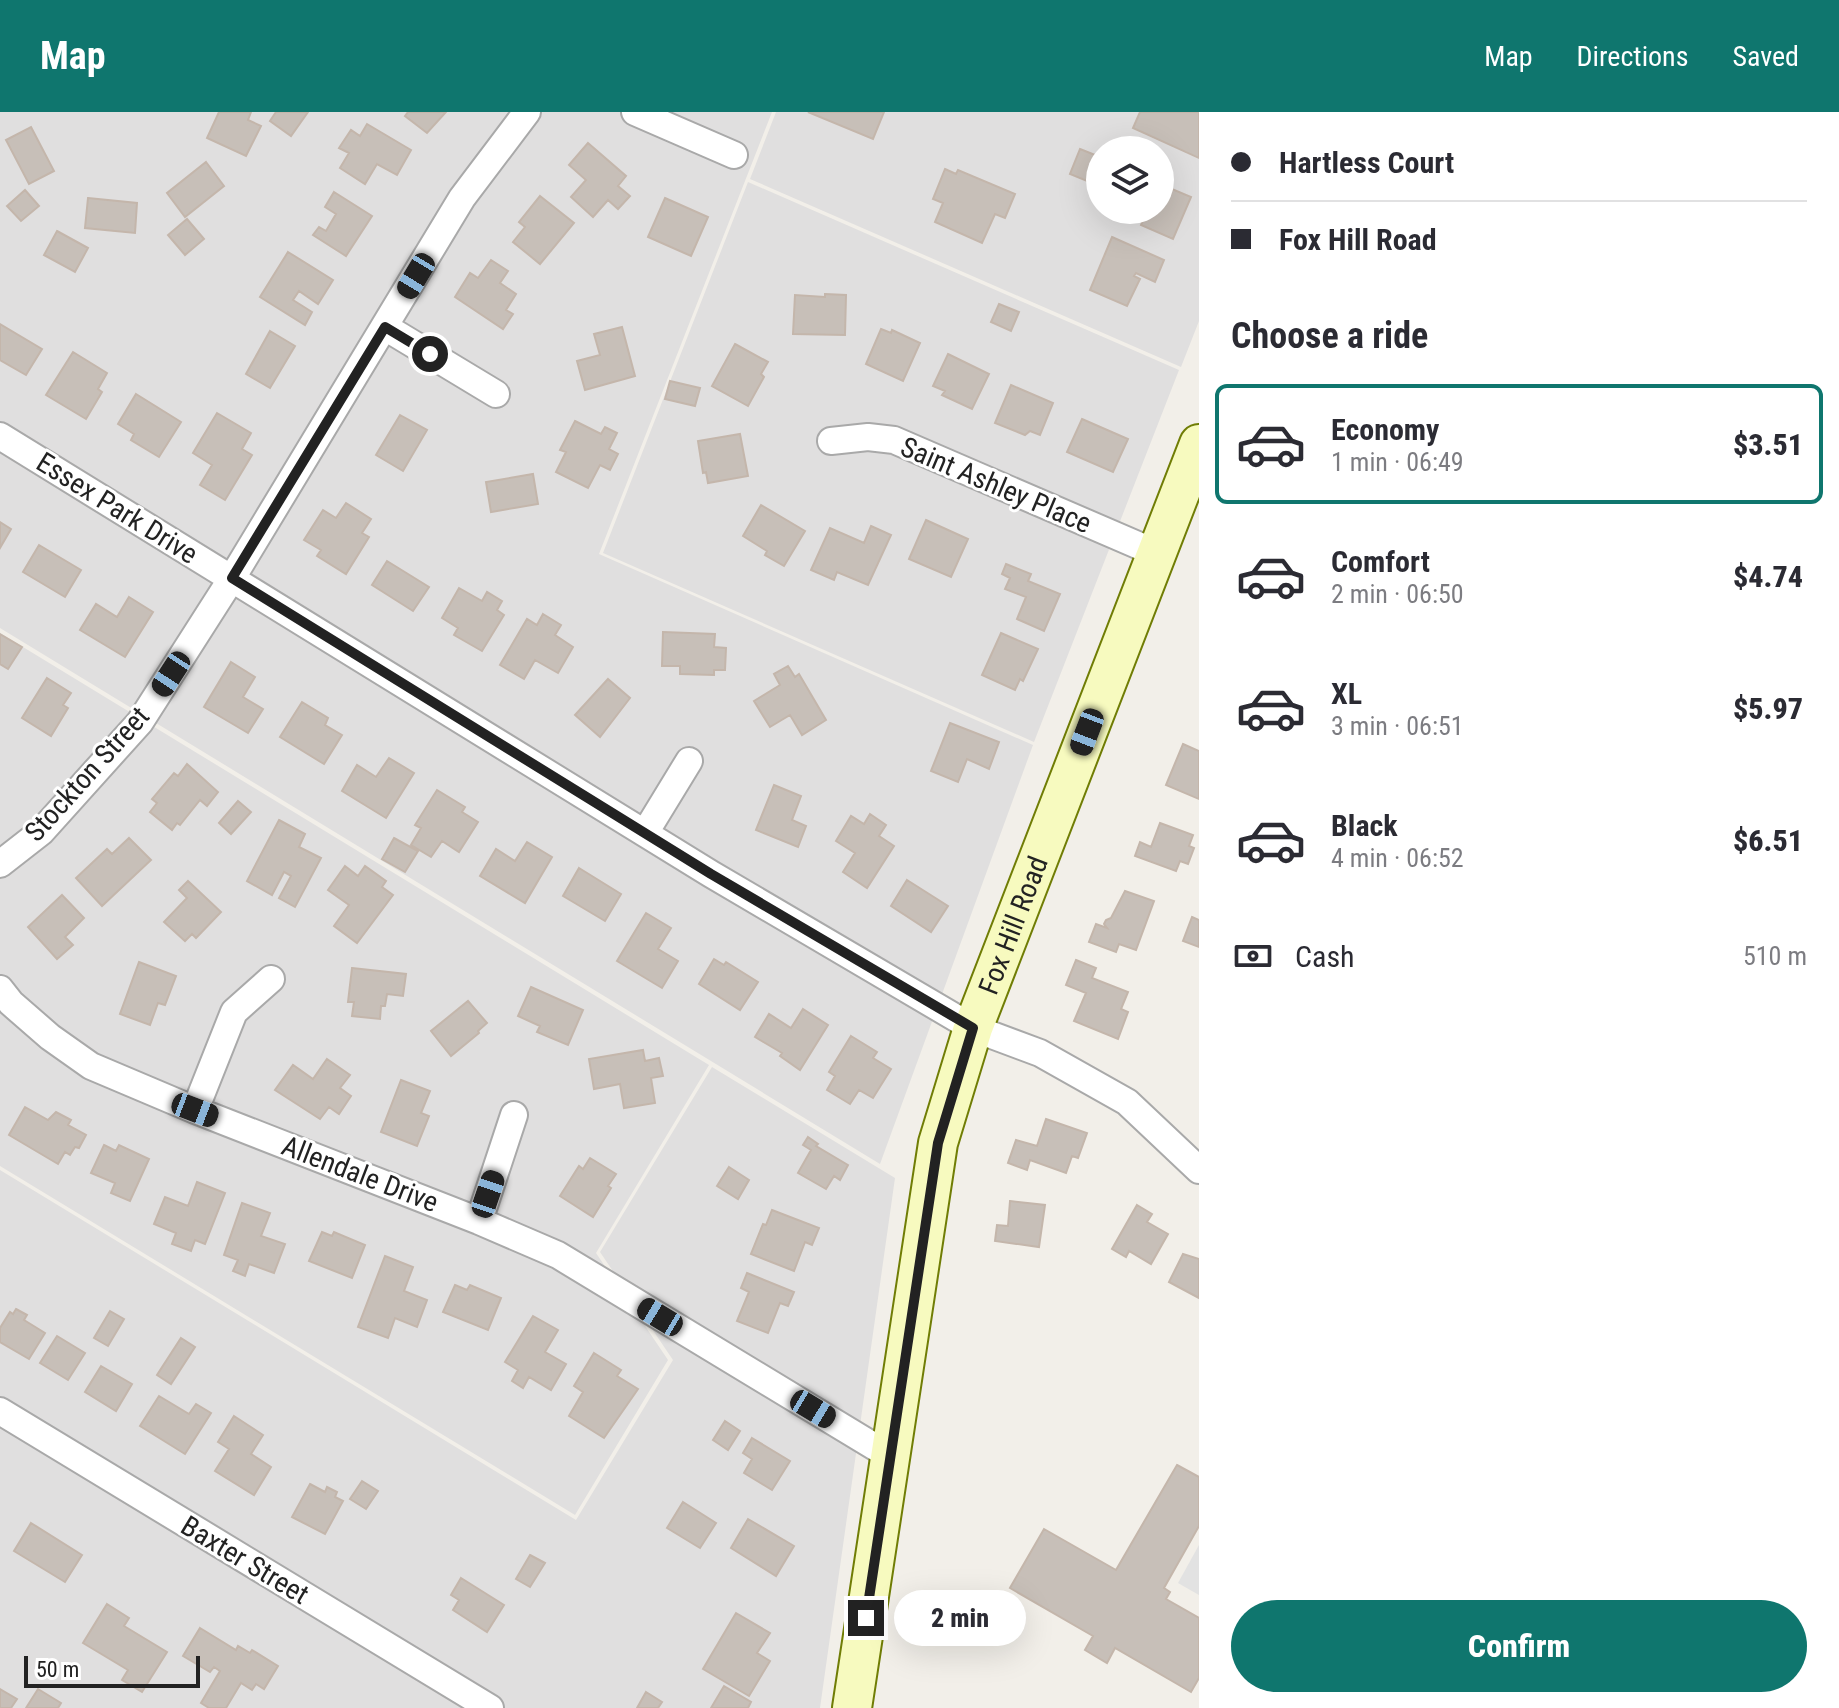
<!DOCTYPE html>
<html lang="en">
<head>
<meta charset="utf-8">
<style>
  body { margin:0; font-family:"Roboto Condensed",sans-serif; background:#f2f2f3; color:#2b2b33; height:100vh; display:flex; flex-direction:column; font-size:30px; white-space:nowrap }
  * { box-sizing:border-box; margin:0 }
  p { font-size:26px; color:#7c7c81 }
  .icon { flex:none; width:44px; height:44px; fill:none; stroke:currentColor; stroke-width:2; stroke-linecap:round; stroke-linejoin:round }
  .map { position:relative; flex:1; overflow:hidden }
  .side { display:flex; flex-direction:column; background:#fff; width:640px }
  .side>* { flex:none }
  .top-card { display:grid; align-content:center; height:176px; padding:0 32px; background:#fff }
  .buttons { position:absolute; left:1086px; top:24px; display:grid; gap:16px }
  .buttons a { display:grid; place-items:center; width:88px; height:88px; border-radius:50%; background:#fff; box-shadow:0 8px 32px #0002; font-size:40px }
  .scale { position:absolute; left:24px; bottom:20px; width:176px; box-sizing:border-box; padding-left:8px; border:4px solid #222; border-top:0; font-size:22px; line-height:28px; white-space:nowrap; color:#222; -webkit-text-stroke:6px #fff; paint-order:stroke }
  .end { position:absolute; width:36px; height:36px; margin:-18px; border:10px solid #222; background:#fff; box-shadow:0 0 0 4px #fff }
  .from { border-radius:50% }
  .bubble { position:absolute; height:56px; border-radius:28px; background:#fff; box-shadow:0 8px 32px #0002; font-size:26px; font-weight:800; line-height:56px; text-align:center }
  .car { position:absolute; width:24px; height:48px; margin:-24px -12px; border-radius:10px; box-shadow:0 0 6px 2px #0007; background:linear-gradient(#222 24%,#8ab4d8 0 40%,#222 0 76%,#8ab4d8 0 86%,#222 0) }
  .top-card b { display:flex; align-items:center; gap:28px; height:76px; font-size:30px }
  .top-card b+b { border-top:2px solid #e1e1e2 }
  .top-card i { width:20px; height:20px; background:#2b2b33 }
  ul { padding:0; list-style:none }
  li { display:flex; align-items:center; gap:24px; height:120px; margin:0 16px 12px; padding:0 16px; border:4px solid transparent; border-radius:12px }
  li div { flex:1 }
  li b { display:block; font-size:30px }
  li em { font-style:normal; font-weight:800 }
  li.on { border-color:#0f766e }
  li>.icon { width:72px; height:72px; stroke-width:1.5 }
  h2 { padding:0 32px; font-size:36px; line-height:96px }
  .pay { display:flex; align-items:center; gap:20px; height:88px; padding:0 32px; font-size:30px }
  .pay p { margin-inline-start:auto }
  .button { display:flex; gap:16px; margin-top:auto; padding:16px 32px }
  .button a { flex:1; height:92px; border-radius:48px; background:#0f766e; color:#fff; font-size:32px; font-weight:800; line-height:92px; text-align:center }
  header { display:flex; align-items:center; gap:48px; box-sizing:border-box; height:112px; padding:0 40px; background:#0f766e; color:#fff }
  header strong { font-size:38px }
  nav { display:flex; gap:44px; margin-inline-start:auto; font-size:28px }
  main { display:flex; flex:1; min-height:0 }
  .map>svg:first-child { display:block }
</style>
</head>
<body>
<header>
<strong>Map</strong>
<nav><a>Map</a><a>Directions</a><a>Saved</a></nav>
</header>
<main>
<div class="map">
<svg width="1199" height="1596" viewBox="0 0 1199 1596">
  <rect width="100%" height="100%" fill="#f2efe9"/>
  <path fill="#e0dfdf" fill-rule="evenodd" d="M0 0H772L599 442 1033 633 880 1052 0 516Z
    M776 0H1199V209L1181 255 750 67ZM1100 38H1160V98H1100Z
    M748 70 1179 258 1034 630 603 441Z
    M0 521 709 953 596 1141 668 1248 575 1403 0 1054Z
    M712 955 895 1066 820 1596H0V1058L576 1408 673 1248 600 1140Z"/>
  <path fill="#e2e2e2" d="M1199 1433V1483L1178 1471Z"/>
  <path fill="#c7bfb8" stroke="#c4b6ab" stroke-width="2" d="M219 0H251L248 8 261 14 246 44 207 26Z
    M276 0H308L291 24 270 9Z
    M408 0H446L427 21 405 4Z
    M808 0H884L873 27Z
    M1140 0H1199V46L1133 16Z
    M367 12 411 38 397 63 377 52 365 72 340 56 349 41 339 36 351 18 360 24Z
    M31 15 54 59 29 72 6 28Z
    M588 31 626 64 618 74 630 84 618 97 608 88 593 105 571 85 586 68 569 53Z
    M1080 37 1100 45V53L1092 71 1070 62Z
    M206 50 224 74 185 105 167 81Z
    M945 57 956 62 958 58 1015 82 1005 106 995 102 982 131 935 110 943 91 933 87Z
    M1160 72 1191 85 1173 127 1141 113 1147 99 1160 98Z
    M25 78 39 94 21 109 7 94Z
    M334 80 372 104 346 144 313 123 319 115 326 119 336 102 325 95Z
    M540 84 574 111 540 152 513 130 525 115 519 110Z
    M88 86 137 91 135 121 85 116Z
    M665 86 708 105 691 144 648 125Z
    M187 107 204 127 185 143 168 123Z
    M57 119 88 136 75 160 44 143Z
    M1112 125 1164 148 1155 170 1136 161 1134 164 1140 167 1127 194 1090 178Z
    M288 140 333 168 318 192 299 179 293 188 312 200 305 213 260 185Z
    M491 148 508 159 500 171 516 182 506 198 513 202 503 217 455 185 470 161 478 166Z
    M825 182 846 183 845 223 793 222 795 183 825 185Z
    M999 192 1019 200 1011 219 991 210Z
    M0 212 42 237 26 263 0 248Z
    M622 215 635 264 585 278 577 249 600 243 594 222Z
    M881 217 891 221 892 218 920 231 903 269 866 252Z
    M270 219 295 234 270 276 246 262Z
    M735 232 768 250 761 262 764 265 748 294 712 274Z
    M73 240 107 261 98 277 102 280 86 307 46 283Z
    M948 242 989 262 972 297 942 283 945 279 933 274Z
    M670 269 700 276 695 294 665 287Z
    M1011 273 1053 291 1040 323 1030 319 1025 323 995 311Z
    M136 282 181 310 159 345 131 328 134 322 118 312Z
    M217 301 251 321 242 337 252 343 225 388 200 373 212 353 193 341Z
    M400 303 427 318 403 359 376 343Z
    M1082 307 1128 327 1113 360 1067 340Z
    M575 309 601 322 605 315 617 321 609 337 618 342 610 358 600 353 588 376 556 360 566 340 560 338Z
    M740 322 748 364 708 371 706 360 703 361 698 329Z
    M533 362 538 392 491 400 486 370Z
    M346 391 371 407 362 421 369 425 346 462 317 444 321 438 304 428 323 398 336 406Z
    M761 393 805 419 784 454 765 443 767 439 743 424Z
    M926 408 968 427 951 465 909 447Z
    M0 410 11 417 0 436Z
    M871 414 891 423 868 473 837 460 834 468 811 458 830 416 864 431Z
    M39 433 81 458 65 485 23 460Z
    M387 449 429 475 413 499 372 473Z
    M1006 452 1031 462 1028 469 1060 482 1044 519 1017 507 1026 485 1005 477 1010 466 1002 462Z
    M459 476 482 489 487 480 502 489 497 498 504 503 482 539 454 523 458 516 442 506Z
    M129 485 153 500 125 545 80 518 96 492 117 505Z
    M543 502 561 513 555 523 573 535 558 561 535 548 524 567 500 553 527 507 537 513Z
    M663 520 715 522 714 535 726 536 725 558H714V563L680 562V554H662Z
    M1001 521 1038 537 1023 569 1020 567 1015 578 982 563Z
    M0 522 22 535 8 557 0 552Z
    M231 550 255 565 243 585 263 597 248 621 204 595Z
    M788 554 795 565 799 562 826 608 802 623 790 603 770 615 754 589 780 573 774 562Z
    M47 566 71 581 63 593 68 596 51 624 22 606Z
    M608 567 630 586 600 625 575 603Z
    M302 590 328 606 325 613 342 623 324 652 280 625Z
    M950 611 999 630 989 657 967 647 958 670 931 659Z
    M1183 632 1199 639V687L1166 673Z
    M389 646 414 661 386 706 342 679 357 653 376 665Z
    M187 652 218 680 207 694 200 688 180 713 177 711 172 718 150 700 157 691 152 687 174 661 178 664Z
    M774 673 801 684 792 708 806 714 798 735 756 718Z
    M437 678 465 695 462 700 478 710 459 740 442 729 431 745 411 733 421 716 415 713Z
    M238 689 251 700 231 722 219 711Z
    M870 702 886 713 879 724 894 734 867 776 843 760 855 741 836 729 851 704 864 712Z
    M279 708 305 722 299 735 321 746 295 795 279 786 291 764 284 760 272 783 247 769Z
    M1160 711 1193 723 1189 734 1194 736 1188 752 1180 749 1176 759 1135 744 1140 730 1151 735Z
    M129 726 151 748 102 794 76 766 107 737 112 742Z
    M394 726 418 739 405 760 382 747Z
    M527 730 552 745 525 791 480 764 496 737 515 749Z
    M345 754 358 764 365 754 386 769 382 775 393 783 357 831 334 814 349 793 328 778Z
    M579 756 621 782 605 809 563 784Z
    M907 768 948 794 931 820 891 794Z
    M188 769 221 800 196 826 192 822 185 829 164 810 187 786 179 778Z
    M1125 779 1154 789 1136 838 1119 832 1116 840 1089 830 1096 812 1107 816 1104 812 1106 808 1111 806Z
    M62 783 84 806 65 825 73 833 57 847 28 815Z
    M646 801 671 816 658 837 678 849 662 876 617 849Z
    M1192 805 1199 808V835L1183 829Z
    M714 847 724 853 726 850 758 870 740 898 699 872Z
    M1076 848 1096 856 1092 866 1128 880 1121 897 1128 900 1118 927 1074 909 1086 881 1066 873Z
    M139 850 176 864 165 893 158 891 150 913 120 902Z
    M352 856 406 862 403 884 387 882 385 894H381L380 907 352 904 354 890H348Z
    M531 875 583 898 568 933 537 920 540 914 518 904Z
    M468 889 487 911 478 919 479 921 451 944 431 919Z
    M803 897 828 913 800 958 780 944 782 941 755 925 769 902 791 916Z
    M851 924 877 940 873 946 891 957 873 986 859 978 850 992 827 978 835 964 829 960Z
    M643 938 645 949 659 946 663 964 651 966 655 991 624 996 620 972 594 977 589 947Z
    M327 947 350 963 340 976 351 984 339 1002 329 995 320 1007 275 978 293 953 313 967Z
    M401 968 430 979 421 1001 429 1004 417 1034 381 1020Z
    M25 995 48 1008 56 1000 71 1008 68 1013 86 1023 79 1036 75 1035 70 1043 65 1040 58 1052 9 1023Z
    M1046 1007 1087 1021 1078 1046 1072 1044 1066 1061 1030 1048 1027 1058 1008 1051 1016 1028 1037 1034Z
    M808 1025 818 1032 816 1034 848 1053 840 1068 834 1064 826 1077 798 1061 811 1038 803 1033Z
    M104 1033 116 1039 119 1033 149 1047 130 1089 111 1081 115 1071 91 1061Z
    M590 1046 616 1062 608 1074 611 1076 593 1105 560 1084 579 1054 583 1057Z
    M729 1055 749 1068 738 1087 717 1074Z
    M197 1070 225 1081 205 1132 195 1128 191 1139 172 1132 176 1121 154 1112 165 1085 188 1094Z
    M1010 1089 1045 1093 1039 1135 995 1129 997 1113 1008 1114Z
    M242 1091 270 1101 261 1124 285 1132 274 1161 249 1152 245 1164 233 1159 238 1148 224 1143Z
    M1137 1093 1152 1102 1147 1110 1168 1122 1151 1152 1129 1139 1126 1145 1112 1137Z
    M772 1098 819 1116 812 1133 805 1130 794 1159 751 1142 763 1112 766 1113Z
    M322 1120 332 1124 334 1120 365 1133 352 1166 309 1149Z
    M1183 1142 1199 1147V1186L1169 1170Z
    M385 1144 413 1155 404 1179 427 1188 417 1215 395 1206 388 1226 358 1215Z
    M747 1161 794 1180 788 1194 780 1191 768 1221 737 1209 749 1180 741 1176Z
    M455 1173 467 1178 470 1173 501 1186 488 1218 443 1200Z
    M16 1197 27 1203 24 1208 45 1221 29 1247 0 1230V1216L10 1200 13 1202Z
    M110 1199 124 1207 108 1234 94 1226Z
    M533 1204 558 1218 545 1240 566 1252 551 1278 529 1265 523 1276 512 1269 518 1258 505 1250Z
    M57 1224 85 1241 68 1268 40 1251Z
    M181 1226 195 1235 171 1272 157 1263Z
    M594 1241 621 1258 617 1264 638 1277 604 1326 569 1304 583 1280 574 1274Z
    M101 1254 132 1272 116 1299 85 1280Z
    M159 1284 189 1302 196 1292 211 1301 185 1342 140 1314Z
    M234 1304 263 1323 251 1342 271 1355 254 1383 215 1359 229 1337 218 1330Z
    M725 1309 740 1319 728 1338 713 1328Z
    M752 1326 790 1349 772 1378 744 1361 752 1347 743 1341Z
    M1177 1353 1199 1365V1414L1164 1476 1170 1480 1166 1487 1199 1506V1566L1191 1580 1115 1536 1107 1551 1085 1538 1093 1524 1010 1476 1044 1417 1116 1458Z
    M362 1369 378 1379 366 1397 350 1387Z
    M310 1372 325 1380 327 1375 337 1380 335 1385 343 1389 325 1422 292 1405Z
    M683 1390 716 1411 700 1436 667 1416Z
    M748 1407 794 1434 776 1464 731 1436Z
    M31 1411 82 1443 65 1470 14 1439Z
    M530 1443 545 1451 530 1475 516 1467Z
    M461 1466 504 1493 487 1520 453 1498 459 1488 451 1483Z
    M107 1492 129 1506 124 1514 167 1540 142 1580 122 1568 128 1558 83 1531Z
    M736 1501 770 1521 757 1541 770 1549 749 1584 703 1557Z
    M200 1516 236 1538 238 1534 250 1541 252 1538 278 1554 264 1577 256 1572 252 1578 241 1571 226 1596H209L201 1591 220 1559 214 1555 210 1560 183 1544Z
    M724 1574 751 1590 748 1596H711Z
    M0 1577 17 1587 11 1596H0Z
    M38 1577 61 1591 58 1596H26Z
    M646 1580 662 1590 658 1596H637Z"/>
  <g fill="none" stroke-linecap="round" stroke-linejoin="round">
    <g stroke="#a9a9a9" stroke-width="30">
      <path id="minor" d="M635 0 734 43
        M385 215 496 282
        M0 324 711 762 973 916 1040 941 1127 990 1199 1058
        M831 329 868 325 894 328 1156 441
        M645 721 689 649
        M0 752 41 720 140 610 232 466 462 86 527 0
        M0 877 11 891 50 925 91 954 195 998 479 1109 558 1143 890 1344
        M195 998 234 900 271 867
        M479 1109 514 1003
        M0 1299 490 1596"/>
    </g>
    <g stroke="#707d05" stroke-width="42">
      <g id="secondary">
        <path id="s1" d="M852 1596 938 1031 973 916 1199 332"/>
      </g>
    </g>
    <use href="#minor" stroke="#fff" stroke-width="26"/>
    <use href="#secondary" stroke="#f7fabf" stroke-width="38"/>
  </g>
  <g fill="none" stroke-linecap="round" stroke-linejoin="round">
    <path stroke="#222" stroke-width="10" d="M430 242 385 215 232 466 711 762 973 916 938 1031 866 1506"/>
  </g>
  <g text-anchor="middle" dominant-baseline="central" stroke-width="6" stroke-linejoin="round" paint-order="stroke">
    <g font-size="28" fill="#222" stroke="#fff">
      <text transform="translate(996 373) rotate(23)">Saint Ashley Place</text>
      <text transform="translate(117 396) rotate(32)">Essex Park Drive</text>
      <text transform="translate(87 662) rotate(-48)">Stockton Street</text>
      <text stroke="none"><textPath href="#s1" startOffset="802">Fox Hill Road</textPath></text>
      <text transform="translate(360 1062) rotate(21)">Allendale Drive</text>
      <text transform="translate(245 1448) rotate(31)">Baxter Street</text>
    </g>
  </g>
</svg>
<div class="buttons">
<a><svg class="icon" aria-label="layers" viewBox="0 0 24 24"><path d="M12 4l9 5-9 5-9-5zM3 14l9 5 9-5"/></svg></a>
</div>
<div class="scale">50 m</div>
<i class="end from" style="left:430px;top:242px"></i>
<i class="end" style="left:866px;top:1506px"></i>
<div class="bubble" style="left:894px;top:1478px;width:132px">2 min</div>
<i class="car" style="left:416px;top:164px;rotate:211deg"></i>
<i class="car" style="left:171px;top:562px;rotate:213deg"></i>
<i class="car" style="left:1087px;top:620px;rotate:201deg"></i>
<i class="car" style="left:195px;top:998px;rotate:111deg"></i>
<i class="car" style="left:488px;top:1082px;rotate:19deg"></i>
<i class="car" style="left:660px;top:1205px;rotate:301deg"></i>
<i class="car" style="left:813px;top:1297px;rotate:121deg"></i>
</div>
<section class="side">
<div class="top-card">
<b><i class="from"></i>Hartless Court</b>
<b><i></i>Fox Hill Road</b>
</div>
<h2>Choose a ride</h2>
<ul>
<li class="on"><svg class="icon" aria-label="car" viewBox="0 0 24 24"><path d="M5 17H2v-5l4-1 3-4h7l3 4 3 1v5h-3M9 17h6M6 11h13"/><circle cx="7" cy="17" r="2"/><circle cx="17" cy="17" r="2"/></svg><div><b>Economy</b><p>1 min · 06:49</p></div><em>$3.51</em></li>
<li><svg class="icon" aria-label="car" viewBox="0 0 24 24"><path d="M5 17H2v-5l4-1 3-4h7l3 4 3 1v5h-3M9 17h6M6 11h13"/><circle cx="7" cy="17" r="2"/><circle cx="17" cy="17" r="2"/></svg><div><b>Comfort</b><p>2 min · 06:50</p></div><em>$4.74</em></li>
<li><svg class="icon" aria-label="car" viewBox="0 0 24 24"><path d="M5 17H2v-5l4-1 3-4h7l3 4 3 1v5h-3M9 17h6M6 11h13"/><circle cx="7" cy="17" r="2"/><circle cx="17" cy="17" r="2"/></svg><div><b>XL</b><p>3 min · 06:51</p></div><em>$5.97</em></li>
<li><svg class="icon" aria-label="car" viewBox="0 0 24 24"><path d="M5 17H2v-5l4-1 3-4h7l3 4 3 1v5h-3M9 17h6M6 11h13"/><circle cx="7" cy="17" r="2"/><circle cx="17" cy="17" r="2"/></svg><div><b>Black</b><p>4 min · 06:52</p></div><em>$6.51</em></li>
</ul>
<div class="pay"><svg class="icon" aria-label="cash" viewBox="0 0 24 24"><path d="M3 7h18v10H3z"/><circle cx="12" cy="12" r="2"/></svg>Cash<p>510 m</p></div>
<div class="button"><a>Confirm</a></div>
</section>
</main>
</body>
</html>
